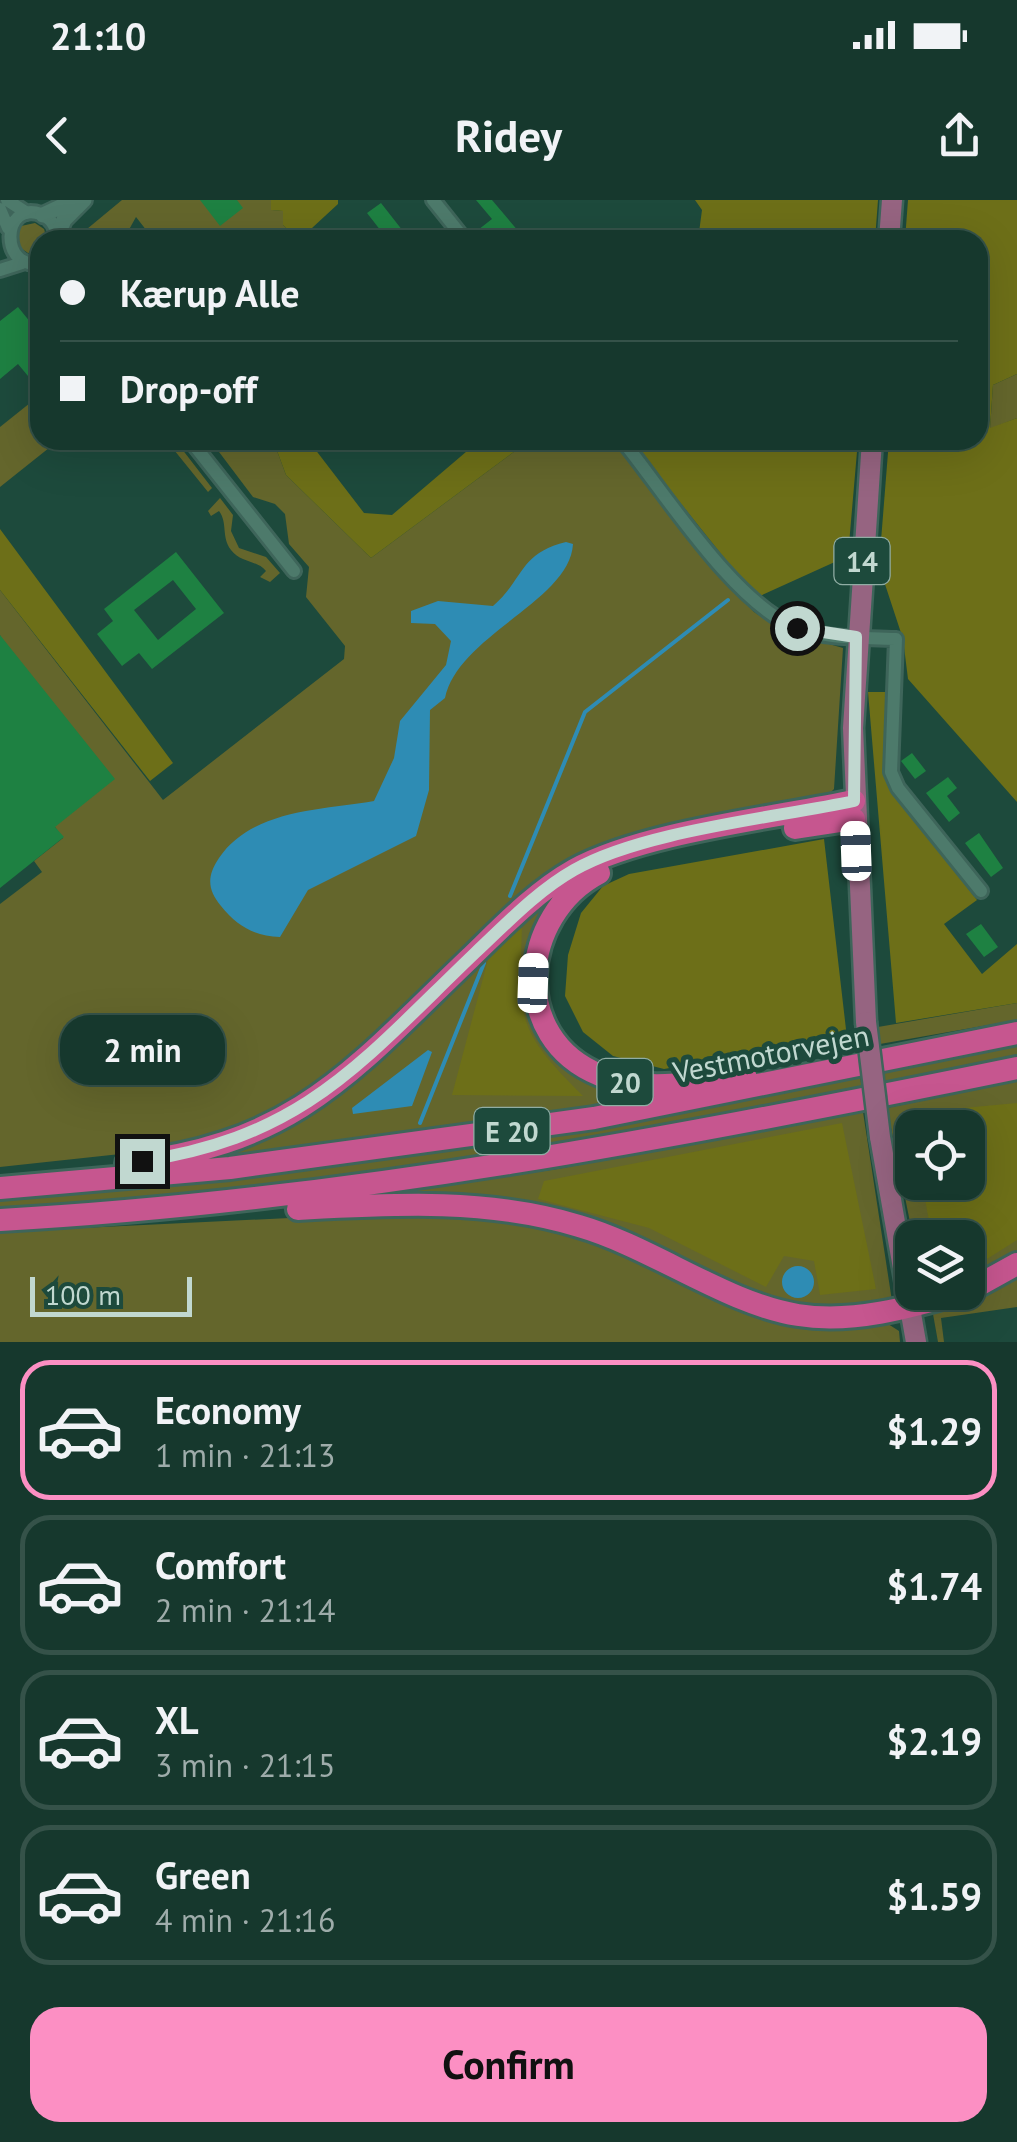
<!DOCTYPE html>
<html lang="en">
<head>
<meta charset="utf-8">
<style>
  body { margin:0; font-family:"PT Sans",sans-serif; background:#234339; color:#f1f3f6; height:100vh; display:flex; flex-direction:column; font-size:38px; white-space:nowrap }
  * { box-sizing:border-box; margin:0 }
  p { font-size:32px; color:#9eacaa }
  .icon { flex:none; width:55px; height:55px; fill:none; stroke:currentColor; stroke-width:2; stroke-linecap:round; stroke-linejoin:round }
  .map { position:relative; height:1142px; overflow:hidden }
  .sheet { display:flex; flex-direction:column; background:#16382d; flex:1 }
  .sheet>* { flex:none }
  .banner { position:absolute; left:30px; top:30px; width:958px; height:220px; border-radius:30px; box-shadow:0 10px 40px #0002,0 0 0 2px #355249; display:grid; align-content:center; height:220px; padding:0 30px; background:#16382d }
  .tools { position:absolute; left:895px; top:910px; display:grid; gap:20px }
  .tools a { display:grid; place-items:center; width:90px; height:90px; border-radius:20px; background:#16382d; box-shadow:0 10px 40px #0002,0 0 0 2px #355249; font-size:50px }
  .scale { position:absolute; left:30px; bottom:25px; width:162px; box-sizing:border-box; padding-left:10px; border:5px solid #c1d8d0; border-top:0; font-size:28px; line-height:35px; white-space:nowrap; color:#c1d8d0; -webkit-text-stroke:8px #1d4a3c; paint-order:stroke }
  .end { position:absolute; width:45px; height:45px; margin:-22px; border:12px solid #c1d8d0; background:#111; box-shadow:0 0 0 5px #111 }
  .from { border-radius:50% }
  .bubble { position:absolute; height:70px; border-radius:30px; background:#16382d; box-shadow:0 10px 40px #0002,0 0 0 2px #355249; font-size:32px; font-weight:600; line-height:70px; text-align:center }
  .car { position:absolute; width:30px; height:60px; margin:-30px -15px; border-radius:12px; box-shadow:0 0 8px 2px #0007; background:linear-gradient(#fff 24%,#345 0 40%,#fff 0 76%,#345 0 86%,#fff 0) }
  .banner b { display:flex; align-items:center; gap:35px; height:95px; font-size:38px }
  .banner b+b { border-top:2px solid #355249 }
  .banner i { width:25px; height:25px; background:#f1f3f6 }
  ul { padding:18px 0 0; list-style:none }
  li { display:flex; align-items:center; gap:30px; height:140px; margin:0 20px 15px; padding:0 10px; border:5px solid #355249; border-radius:30px }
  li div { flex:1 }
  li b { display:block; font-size:38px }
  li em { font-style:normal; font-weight:600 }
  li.on { border-color:#fc8fc3 }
  li>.icon { width:90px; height:90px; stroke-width:1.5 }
  .action { display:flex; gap:20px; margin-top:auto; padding:20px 30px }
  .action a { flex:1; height:115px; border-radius:30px; background:#fc8fc3; color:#111; font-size:40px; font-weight:600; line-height:115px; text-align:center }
  .status { display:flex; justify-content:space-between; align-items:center; height:70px; padding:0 50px; background:#16382d; direction:ltr }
  .status svg { height:28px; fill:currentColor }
  header { display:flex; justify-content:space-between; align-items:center; height:130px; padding:0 30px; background:#16382d; font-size:45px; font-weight:600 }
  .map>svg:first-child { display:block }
</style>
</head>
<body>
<div class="status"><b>21:10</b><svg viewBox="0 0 49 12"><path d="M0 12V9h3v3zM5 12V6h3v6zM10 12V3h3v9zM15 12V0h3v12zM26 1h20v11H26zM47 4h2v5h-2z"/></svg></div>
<header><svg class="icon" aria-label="back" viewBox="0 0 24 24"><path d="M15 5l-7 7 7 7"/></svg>Ridey<svg class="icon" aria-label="share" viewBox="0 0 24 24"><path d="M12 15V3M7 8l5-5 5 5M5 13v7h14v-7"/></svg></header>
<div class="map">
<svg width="1017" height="1142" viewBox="0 0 1017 1142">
  <rect width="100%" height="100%" fill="#1d4a3c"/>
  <path fill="#64662c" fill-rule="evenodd" d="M122 0H271L272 10 283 11V25L299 40H154L136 17 126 35 120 32 103 40H85L87 29Z
    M35 23 44 29 47 40H40V51L28 53 19 47 16 36 21 26Z
    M1017 174V218L990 229 993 185Z
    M40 195V240H59L0 287V227Z
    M166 240H175L212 288 208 292Z
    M210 240H273L286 275 371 358 530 240H620L729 385 754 412 783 431 843 448 834 589 824 599 618 642 288 908 176 948 0 967V704L42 672 34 661 63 638 55 627 0 435V390L163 600 344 459 345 446 306 397 309 367 289 344 285 314 275 304 253 297Z
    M220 298 233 315 231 331 239 348 266 357 280 373 270 382 260 377 266 371C257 360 241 363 231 350 221 337 228 323 219 311L211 316 208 311Z
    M829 615 641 653 577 680 529 782 580 871 708 887 521 919 179 963 281 926 524 713 612 658Z
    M1017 803V820L880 844 878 827Z
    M1017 841V861L885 888 882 869Z
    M860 873 862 893 405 975 0 1014V995Z
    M1017 881V1058L968 1086V1038L913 1037 887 908ZM912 928H968V982H912Z
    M863 912 892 1101 835 1111 773 1103 638 1042 361 998 557 969Z
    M372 1014 498 1016 585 1036 703 1086 885 1122 899 1131 900 1142H0V1032Z
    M1017 1078V1107L941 1118 944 1142H938L933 1114 984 1097Z"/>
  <path fill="#6d6f18" d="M271 0H338V4L299 40 283 25V11L271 10Z
    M695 0H878L875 40H698L702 10Z
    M908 0H1017V174L993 185 990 228 1017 218V602L908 479 903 439 879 366 889 240H978V40H905Z
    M273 240H308L364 313 392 315 480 240H530L371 358 286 275Z
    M630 240H858L848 356 760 396 741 379Z
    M0 329 173 563 150 581 0 390Z
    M868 492H885L889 587 977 700 944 724 982 774 1017 744V803L896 823Z
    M824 639 847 838 664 869 613 856 583 832 565 796 568 755 581 713 603 686 629 674Z
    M522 723C520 819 513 826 583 896L452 895 490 752Z
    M1017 903V1040L968 1071V1038L932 1037 922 983 968 982V928H912L910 913Z
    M842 923 876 1089 820 1095 814 1061 784 1056 766 1087 649 1028 538 999 544 981Z"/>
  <path fill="#2e8cb4" d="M566 342 573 344C570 401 458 435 445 498L430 510 429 590 416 636 308 690 280 737C254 736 237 726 221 706 207 689 207 676 219 658 252 609 323 610 374 601L394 558 400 521 446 465 451 441 435 424 411 423V411L438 401 493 406C523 381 519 353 566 342Z
    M428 850 432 852 412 906 353 914 352 908Z
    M782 1082a16 16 0 1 1 32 0a16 16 0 1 1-32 0Z"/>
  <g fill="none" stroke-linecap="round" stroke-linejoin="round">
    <path stroke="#2e8cb4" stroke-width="4" d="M510 696 585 512 728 400
      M420 923 484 763"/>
  </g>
  <path fill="#1e8142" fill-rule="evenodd" d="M200 0H237L243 8 220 26Z
    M476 0H492L519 32 510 40H480L474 33 492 19Z
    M381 3 410 40H388L367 13Z
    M18 107 40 134V176L33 182 18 164 0 179V121Z
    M176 352 224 413 152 469 139 453 122 466 97 434 113 421 104 409ZM173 380 196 409 158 440 134 410Z
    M0 435 115 579 55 627 64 637 0 688Z
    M912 553 926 571 915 579 901 561Z
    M948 577 957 588 947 596 960 613 949 622 926 593Z
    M979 633 1003 668 991 677 965 643Z
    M981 724 998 747 984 757 966 734Z"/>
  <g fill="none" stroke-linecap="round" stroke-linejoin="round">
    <g stroke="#3e655a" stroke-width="18">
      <path id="minor" d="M7 0 27 13
        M433 0 465 40
        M0 9 8 28
        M40 63C0 71 1 0 41 14 53 19 57 29 58 40
        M0 70 22 63
        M190 240 294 371
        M622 240C665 293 734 403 795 427 827 440 862 437 896 439L891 572 898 588 981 691"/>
    </g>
    <g stroke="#3e655a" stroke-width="20">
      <path id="tertiary" d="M43 15 75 0
        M58 34 64 20 84 0"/>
    </g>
    <g stroke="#3e655a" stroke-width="25">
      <path id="primary" d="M889 40 892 0
        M866 822 853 528 872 240
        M880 937 916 1142"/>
    </g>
    <g stroke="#3e655a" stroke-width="28">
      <path id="motorway" d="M795 628 854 619
        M599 673C519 715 508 838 600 875 646 894 698 882 745 874
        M127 963C297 944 354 869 470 758 502 727 535 692 574 670 643 632 773 618 854 601
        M0 988 230 968 594 918 1017 833
        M298 1009C392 1004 487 998 579 1026 652 1047 727 1104 798 1115 853 1124 911 1107 963 1092
        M0 1020C344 1001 680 937 1017 868
        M968 1091 1017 1064"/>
    </g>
    <use href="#minor" stroke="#4d7a6b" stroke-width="12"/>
    <use href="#tertiary" stroke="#4d7a6b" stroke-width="15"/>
    <use href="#primary" stroke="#966481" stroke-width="20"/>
    <use href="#motorway" stroke="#c6568f" stroke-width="22"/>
    <g stroke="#3e655a" stroke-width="25" stroke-linecap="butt">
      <path id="primary-bridge" d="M866 822 880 937"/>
    </g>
    <use href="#primary-bridge" stroke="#966481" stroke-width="20"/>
  </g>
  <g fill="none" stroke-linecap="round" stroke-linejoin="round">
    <path stroke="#c1d8d0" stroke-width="12" d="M142 961C306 936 361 862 475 753 506 724 537 691 574 670 642 631 774 618 854 601L856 437 797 428"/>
  </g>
  <g text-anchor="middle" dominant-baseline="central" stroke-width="10" stroke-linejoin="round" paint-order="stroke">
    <g fill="#1d4a3c" stroke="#90ada4" stroke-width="2.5">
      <rect x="834.5" y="338" width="55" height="46" rx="8"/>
      <rect x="597.5" y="859" width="55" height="46" rx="8"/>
      <rect x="474.5" y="908" width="75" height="46" rx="8"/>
    </g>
    <g font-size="28" font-weight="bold" fill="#c1d8d0">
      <text x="862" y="361">14</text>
      <text x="625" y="882">20</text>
      <text x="512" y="931">E 20</text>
    </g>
    <g font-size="30" fill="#c1d8d0" stroke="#1d4a3c">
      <text transform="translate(771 853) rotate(-11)">Vestmotorvejen</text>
    </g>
  </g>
</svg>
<div class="tools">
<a><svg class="icon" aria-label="locate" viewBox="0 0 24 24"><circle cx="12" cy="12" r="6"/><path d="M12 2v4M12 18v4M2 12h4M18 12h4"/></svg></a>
<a><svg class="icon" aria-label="layers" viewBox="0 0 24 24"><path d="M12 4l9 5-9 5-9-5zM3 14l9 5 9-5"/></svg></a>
</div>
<div class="scale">100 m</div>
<i class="end from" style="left:797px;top:428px"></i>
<i class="end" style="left:142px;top:961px"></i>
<div class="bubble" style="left:60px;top:815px;width:165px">2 min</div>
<i class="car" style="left:856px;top:651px;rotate:358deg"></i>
<i class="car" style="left:533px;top:783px;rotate:2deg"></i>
<div class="banner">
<b><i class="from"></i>Kærup Alle</b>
<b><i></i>Drop-off</b>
</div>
</div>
<section class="sheet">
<ul>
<li class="on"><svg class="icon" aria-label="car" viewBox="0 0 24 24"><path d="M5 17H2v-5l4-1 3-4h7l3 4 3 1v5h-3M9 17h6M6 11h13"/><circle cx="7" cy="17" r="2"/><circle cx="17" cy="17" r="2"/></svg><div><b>Economy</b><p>1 min · 21:13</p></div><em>$1.29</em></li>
<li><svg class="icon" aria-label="car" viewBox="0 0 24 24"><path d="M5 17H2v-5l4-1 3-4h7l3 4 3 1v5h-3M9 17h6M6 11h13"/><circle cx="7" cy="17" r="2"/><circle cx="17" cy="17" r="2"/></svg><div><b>Comfort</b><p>2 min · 21:14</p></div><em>$1.74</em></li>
<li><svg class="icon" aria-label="car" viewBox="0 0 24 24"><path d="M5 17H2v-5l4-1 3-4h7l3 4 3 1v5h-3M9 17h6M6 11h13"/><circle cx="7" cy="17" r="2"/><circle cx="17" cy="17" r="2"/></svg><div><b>XL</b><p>3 min · 21:15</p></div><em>$2.19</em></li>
<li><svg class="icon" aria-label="car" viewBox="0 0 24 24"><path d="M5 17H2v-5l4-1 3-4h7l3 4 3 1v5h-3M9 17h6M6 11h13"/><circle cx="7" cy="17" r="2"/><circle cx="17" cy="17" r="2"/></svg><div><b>Green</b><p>4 min · 21:16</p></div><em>$1.59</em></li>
</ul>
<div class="action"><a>Confirm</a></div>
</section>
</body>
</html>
